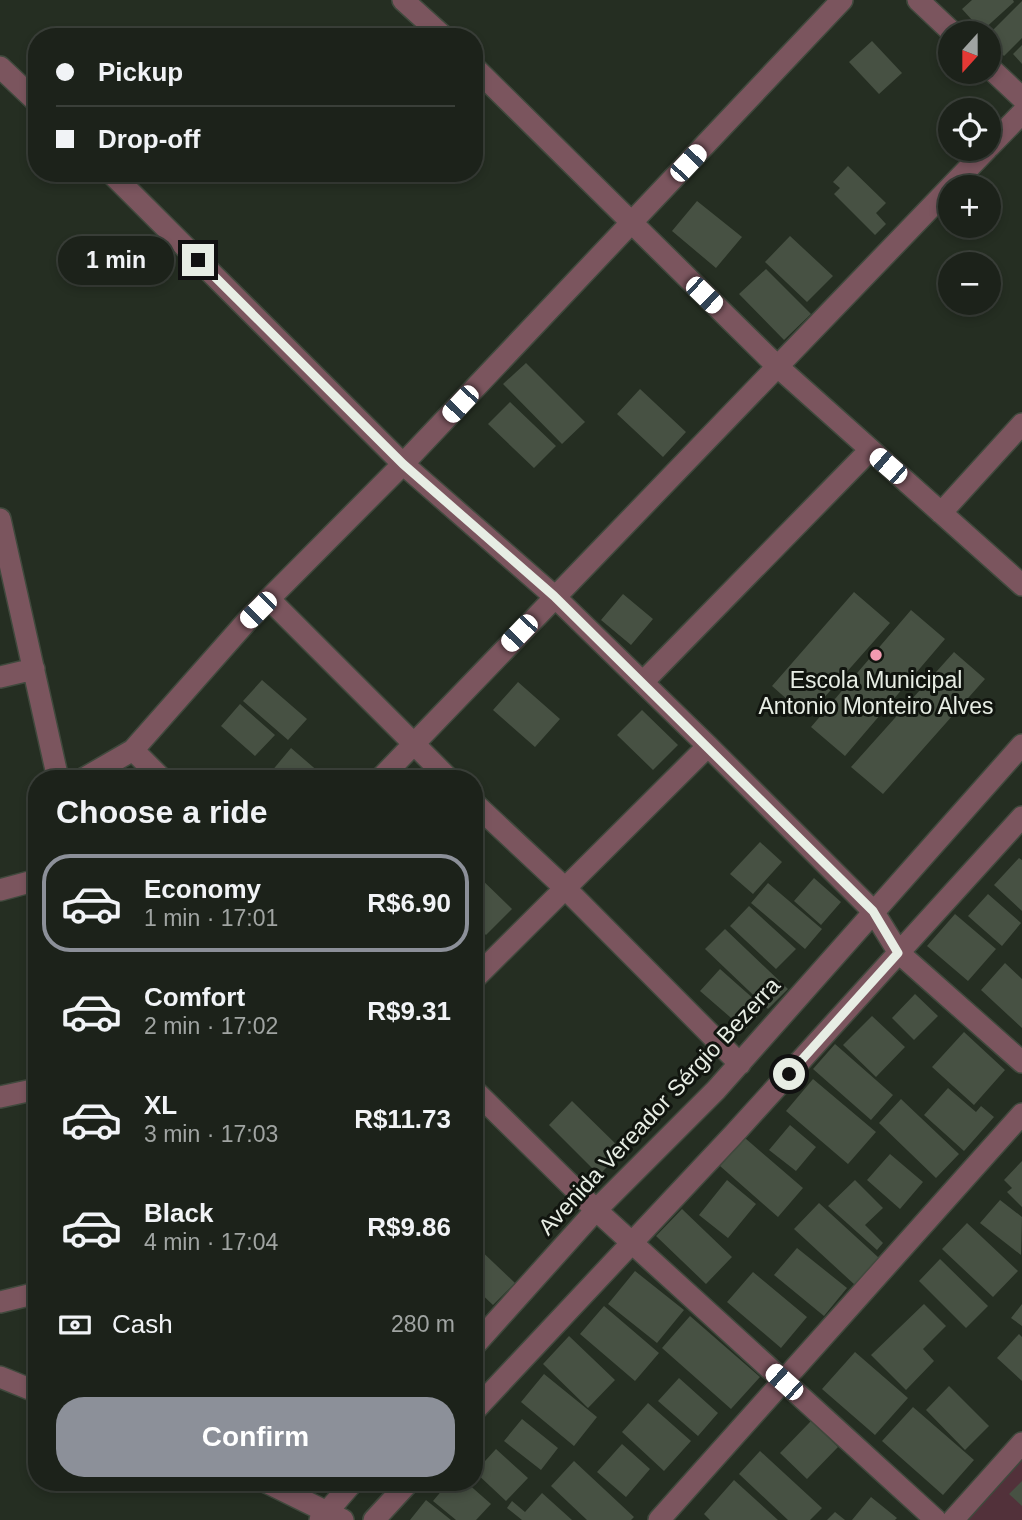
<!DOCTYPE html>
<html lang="en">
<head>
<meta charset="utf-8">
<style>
  body { margin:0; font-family:Arial,sans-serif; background:#292f27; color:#f1f3f6; height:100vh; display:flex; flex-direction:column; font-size:26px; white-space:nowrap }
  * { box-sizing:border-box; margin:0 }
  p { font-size:23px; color:#a0a4a2 }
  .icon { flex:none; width:38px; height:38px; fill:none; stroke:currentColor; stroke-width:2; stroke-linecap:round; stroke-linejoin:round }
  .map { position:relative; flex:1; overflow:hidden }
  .sheet { position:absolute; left:28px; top:770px; width:455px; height:721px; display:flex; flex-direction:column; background:#1c221a; border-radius:28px; box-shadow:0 4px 10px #0003,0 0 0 2px #3a3f39 }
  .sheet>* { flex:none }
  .hud { position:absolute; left:28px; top:28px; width:455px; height:154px; border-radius:28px; box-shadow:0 4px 10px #0003,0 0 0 2px #3a3f39; display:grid; align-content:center; height:154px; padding:0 28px; background:#1c221a }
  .needle { width:46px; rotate:201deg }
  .fabs { position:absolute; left:938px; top:21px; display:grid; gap:14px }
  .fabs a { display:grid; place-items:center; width:63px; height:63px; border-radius:50%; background:#1c221a; box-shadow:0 4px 10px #0003,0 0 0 2px #3a3f39; font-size:35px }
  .end { position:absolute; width:32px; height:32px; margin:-16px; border:9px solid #e7ede4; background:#111; box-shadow:0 0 0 4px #111 }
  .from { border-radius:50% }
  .bubble { position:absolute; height:49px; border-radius:24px; background:#1c221a; box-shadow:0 4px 10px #0003,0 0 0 2px #3a3f39; font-size:23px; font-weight:700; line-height:49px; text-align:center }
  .car { position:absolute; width:21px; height:42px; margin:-21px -10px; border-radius:9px; box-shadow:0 0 5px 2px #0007; background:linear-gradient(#fff 24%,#345 0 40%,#fff 0 76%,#345 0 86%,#fff 0) }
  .hud b { display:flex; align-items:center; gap:24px; height:66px; font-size:26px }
  .hud b+b { border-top:2px solid #3a3f39 }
  .hud i { width:18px; height:18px; background:#f1f3f6 }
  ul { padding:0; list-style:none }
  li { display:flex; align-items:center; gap:21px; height:98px; margin:0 14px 10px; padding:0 14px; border:4px solid transparent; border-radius:28px }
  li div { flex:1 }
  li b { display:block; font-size:26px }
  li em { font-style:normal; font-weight:700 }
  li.on { border-color:#8c9099 }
  li>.icon { width:63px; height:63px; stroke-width:1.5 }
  h2 { padding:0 28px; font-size:32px; line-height:84px }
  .pay { display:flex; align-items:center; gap:18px; height:77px; padding:0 28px; font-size:26px }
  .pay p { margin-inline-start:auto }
  .primary-button { display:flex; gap:14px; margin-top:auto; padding:14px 28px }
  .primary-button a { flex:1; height:80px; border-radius:28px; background:#8c9099; color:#fff; font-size:28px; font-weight:700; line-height:80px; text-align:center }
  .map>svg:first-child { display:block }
</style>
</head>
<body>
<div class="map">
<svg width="1022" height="1520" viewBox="0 0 1022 1520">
  <rect width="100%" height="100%" fill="#252e22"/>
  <path fill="#52313a" d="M1022 1458V1520H967L973 1512Z"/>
  <path fill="#475143" d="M972 0H1013L1014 2 982 31 962 9Z
    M1022 1V38L1004 56 989 41V34Z
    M872 41 902 73 879 94 849 62Z
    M1022 45V64L1013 54Z
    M848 166 886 203 876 213 886 224 875 235 834 194 840 188 833 182Z
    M697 201 742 237 716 268 672 231Z
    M790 236 833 276 807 302 765 262Z
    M766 269 811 314 784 340 739 294Z
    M526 363 585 422 562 444 503 384Z
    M640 389 686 432 663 457 617 414Z
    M510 402 556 446 534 468 488 424Z
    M854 592 890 623 807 717 772 686Z
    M623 594 653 619 631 645 601 620Z
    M911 610 945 639 845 756 811 727Z
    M954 652 985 679 883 794 851 767Z
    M262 680 307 719 288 740 243 701Z
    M518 682 560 719 535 747 493 710Z
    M240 704 275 735 255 756 221 726Z
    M642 710 678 745 653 770 617 735Z
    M291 748 327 779H279L271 772Z
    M760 842 782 862 753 894 730 874Z
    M1019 858 1022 860V911L994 885Z
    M474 872 512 909 486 935 474 923Z
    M814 878 841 902 821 925 794 901Z
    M768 883 822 929 805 949 751 903Z
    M988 894 1021 923 1002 946 968 916Z
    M749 906 796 949 776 969 730 926Z
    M955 914 996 949 968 981 927 946Z
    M725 929 788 989 768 1009 705 949Z
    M1005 963 1022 979V1028L981 990Z
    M720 969 764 1008 745 1030 700 991Z
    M915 994 938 1016 914 1040 892 1018Z
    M872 1016 905 1047 876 1077 843 1045Z
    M964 1032 1005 1070 974 1105 932 1067Z
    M835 1044 893 1095 871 1120 813 1069Z
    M813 1079 876 1132 848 1164 786 1111Z
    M948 1088 976 1112 981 1106 994 1117 964 1151 924 1115Z
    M901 1099 959 1154 936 1178 879 1123Z
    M572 1101 623 1151 599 1175 549 1125Z
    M790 1125 816 1147 796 1171 769 1150Z
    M745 1138 803 1188 778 1217 720 1166Z
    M890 1154 923 1182 900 1209 867 1180Z
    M1022 1161V1207L1007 1192 1012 1188 1004 1180Z
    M727 1180 756 1204 728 1238 699 1215Z
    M855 1180 883 1208 865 1225 883 1243 877 1250 828 1206Z
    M1000 1200 1022 1217 1021 1255 980 1223Z
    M819 1203 879 1258 855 1285 794 1229Z
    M682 1209 732 1257 706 1284 656 1236Z
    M967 1223 1018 1271 993 1297 942 1249Z
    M474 1244 515 1283 493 1305 474 1287Z
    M797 1248 847 1288 824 1316 774 1275Z
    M940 1259 988 1306 966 1328 919 1281Z
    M635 1271 684 1310 657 1343 608 1304Z
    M753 1272 807 1317 781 1348 727 1302Z
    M924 1304 946 1326 923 1349 934 1361 906 1390 871 1355Z
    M1022 1304V1326L1011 1318Z
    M604 1306 659 1353 635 1381 580 1334Z
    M690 1316 760 1377 731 1409 662 1348Z
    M1019 1334 1022 1337V1381L997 1358Z
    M569 1336 615 1380 588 1408 543 1364Z
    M855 1352 908 1398 875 1435 822 1389Z
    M544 1374 597 1417 574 1446 521 1402Z
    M679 1378 718 1413 698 1436 658 1401Z
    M949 1386 989 1426 965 1450 926 1410Z
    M648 1403 691 1441 664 1471 622 1432Z
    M913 1407 974 1460 943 1495 882 1441Z
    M522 1419 558 1448 541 1470 504 1441Z
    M811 1421 838 1447 807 1479 780 1453Z
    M622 1444 650 1469 626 1497 597 1472Z
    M496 1449 528 1478 506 1501 475 1472Z
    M760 1451 822 1508 810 1520H788L739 1474Z
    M574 1461 634 1517 631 1520H587L551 1486Z
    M734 1480 778 1520H710L704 1514Z
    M1022 1481V1506L1009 1494Z
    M449 1482H466L491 1504 476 1520H456L433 1501Z
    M542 1493 572 1520H522L507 1508 512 1501 525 1512Z
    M871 1497 897 1518 895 1520H852Z
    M426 1500 451 1520H410Z
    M835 1512 845 1520H827Z"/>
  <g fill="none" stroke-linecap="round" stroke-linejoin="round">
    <g stroke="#40493d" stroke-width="24">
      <path id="street" d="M403 0 444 37
        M918 0 953 33
        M0 67 37 102
        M474 67 777 366 1022 585
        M989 67 1022 98
        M989 147 1022 113
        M111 173 403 464 554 596 708 746 873 911 899 953 1022 1062
        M941 513 1022 424
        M0 519 58 779
        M269 599 449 779
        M0 677 34 669
        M643 682 870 450
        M133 750 162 779
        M83 779 133 750 247 621 403 464 842 0
        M380 779 987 149
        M474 803 567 890 740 1064
        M0 890 37 880
        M474 979 708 746
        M474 1090 596 1210 936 1520
        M0 1097 37 1089
        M0 1302 37 1293
        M474 1346 596 1210 716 1090 1022 745
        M0 1377 37 1392
        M474 1411 734 1134 1022 817
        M266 1482 343 1520
        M320 1520 353 1482
        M374 1520 409 1482
        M659 1520 1022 1114
        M953 1520 1022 1443"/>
    </g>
    <use href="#street" stroke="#7b555e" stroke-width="21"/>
  </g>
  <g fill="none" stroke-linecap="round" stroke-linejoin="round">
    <path stroke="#e7ede4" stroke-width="9" d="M198 260 403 464 554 596 873 911 898 953 789 1074"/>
  </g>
  <circle fill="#f29ab0" stroke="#11150f" stroke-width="2.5" cx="876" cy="655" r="7"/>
  <g text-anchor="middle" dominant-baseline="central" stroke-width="6" stroke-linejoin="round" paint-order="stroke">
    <g font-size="23" fill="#e7ede4" stroke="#11150f">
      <text x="876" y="680">Escola Municipal<tspan x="876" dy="26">Antonio Monteiro Alves</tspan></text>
    </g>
    <g font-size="23" fill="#e7ede4" stroke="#11150f">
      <text transform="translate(659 1106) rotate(-47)">Avenida Vereador Sérgio Bezerra</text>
    </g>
  </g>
</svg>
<div class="fabs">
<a><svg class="needle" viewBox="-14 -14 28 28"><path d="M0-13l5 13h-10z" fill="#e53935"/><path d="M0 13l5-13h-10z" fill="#a0a4a2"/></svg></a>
<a><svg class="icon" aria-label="locate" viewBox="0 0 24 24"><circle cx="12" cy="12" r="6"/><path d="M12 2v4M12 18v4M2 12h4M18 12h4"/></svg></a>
<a>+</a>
<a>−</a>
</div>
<i class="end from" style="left:789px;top:1074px"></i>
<i class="end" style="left:198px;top:260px"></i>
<div class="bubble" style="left:58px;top:236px;width:116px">1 min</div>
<i class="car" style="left:688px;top:163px;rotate:43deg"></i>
<i class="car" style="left:704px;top:295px;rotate:134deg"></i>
<i class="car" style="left:460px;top:404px;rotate:223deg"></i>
<i class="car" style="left:888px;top:466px;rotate:311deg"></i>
<i class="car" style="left:258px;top:610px;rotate:225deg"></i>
<i class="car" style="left:519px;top:633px;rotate:224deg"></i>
<i class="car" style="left:784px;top:1382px;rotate:312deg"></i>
<div class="hud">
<b><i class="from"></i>Pickup</b>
<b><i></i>Drop-off</b>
</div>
<section class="sheet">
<h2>Choose a ride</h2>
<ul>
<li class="on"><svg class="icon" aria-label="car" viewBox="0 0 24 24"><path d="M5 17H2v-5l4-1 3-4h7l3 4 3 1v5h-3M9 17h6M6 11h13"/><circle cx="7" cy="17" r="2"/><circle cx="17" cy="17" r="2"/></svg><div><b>Economy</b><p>1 min · 17:01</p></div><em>R$6.90</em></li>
<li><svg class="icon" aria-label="car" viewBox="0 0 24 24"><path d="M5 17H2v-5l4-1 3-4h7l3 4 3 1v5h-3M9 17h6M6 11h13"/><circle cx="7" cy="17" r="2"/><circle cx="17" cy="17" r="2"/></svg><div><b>Comfort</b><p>2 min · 17:02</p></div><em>R$9.31</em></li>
<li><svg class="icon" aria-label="car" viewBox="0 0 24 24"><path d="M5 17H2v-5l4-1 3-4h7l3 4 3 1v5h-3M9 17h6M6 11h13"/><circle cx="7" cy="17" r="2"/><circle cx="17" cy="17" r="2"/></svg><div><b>XL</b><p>3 min · 17:03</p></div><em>R$11.73</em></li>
<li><svg class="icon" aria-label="car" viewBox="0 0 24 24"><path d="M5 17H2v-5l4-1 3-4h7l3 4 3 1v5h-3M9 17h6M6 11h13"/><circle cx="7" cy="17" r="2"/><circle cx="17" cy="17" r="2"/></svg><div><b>Black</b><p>4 min · 17:04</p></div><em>R$9.86</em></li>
</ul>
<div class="pay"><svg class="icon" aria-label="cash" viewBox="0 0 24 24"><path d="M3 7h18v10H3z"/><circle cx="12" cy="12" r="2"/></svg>Cash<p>280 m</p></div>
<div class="primary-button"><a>Confirm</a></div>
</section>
</div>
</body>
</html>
